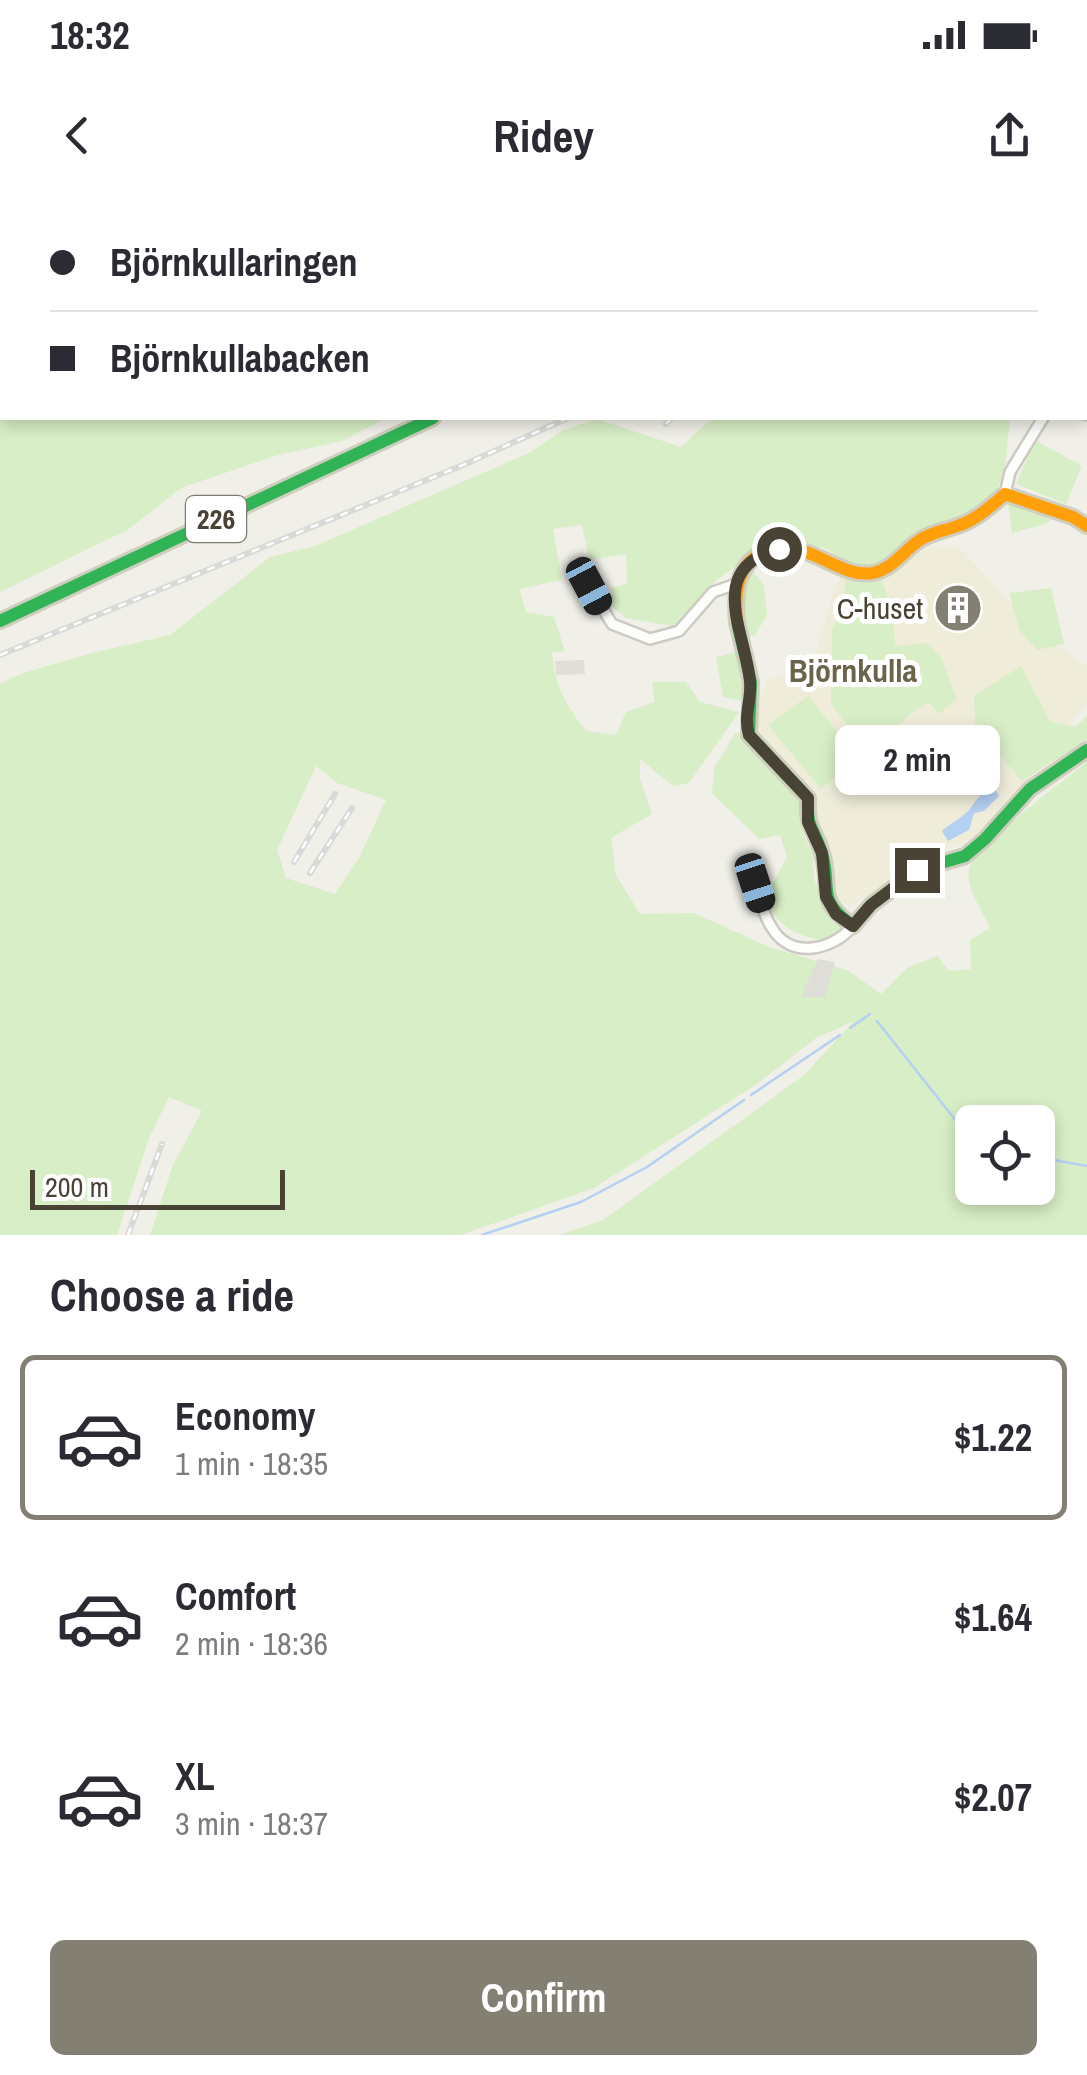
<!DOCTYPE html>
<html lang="en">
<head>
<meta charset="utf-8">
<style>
  body { margin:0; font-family:"Archivo Narrow",sans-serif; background:#f2f2f3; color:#2b2b33; height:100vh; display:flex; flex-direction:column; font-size:38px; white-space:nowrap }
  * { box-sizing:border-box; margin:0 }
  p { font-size:32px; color:#7c7c81 }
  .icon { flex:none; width:55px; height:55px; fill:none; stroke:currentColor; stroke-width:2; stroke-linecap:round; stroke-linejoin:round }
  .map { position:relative; height:1035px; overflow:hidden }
  .sheet { display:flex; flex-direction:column; background:#fff; flex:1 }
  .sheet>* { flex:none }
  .guide { position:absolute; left:0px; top:0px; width:1088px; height:220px; box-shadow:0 5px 15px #0003; display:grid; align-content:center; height:220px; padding:0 50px; background:#fff }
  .fabs { position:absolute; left:955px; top:905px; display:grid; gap:20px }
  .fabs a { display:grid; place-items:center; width:100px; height:100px; border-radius:15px; background:#fff; box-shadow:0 5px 15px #0003; font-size:50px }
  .scale { position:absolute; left:30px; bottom:25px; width:255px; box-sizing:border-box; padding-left:10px; border:5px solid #484334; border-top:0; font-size:28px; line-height:35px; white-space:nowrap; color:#484334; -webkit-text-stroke:8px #fff; paint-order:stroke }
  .end { position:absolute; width:45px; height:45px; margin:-22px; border:12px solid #484334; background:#fff; box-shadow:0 0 0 5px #fff }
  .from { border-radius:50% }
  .bubble { position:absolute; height:70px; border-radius:15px; background:#fff; box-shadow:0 5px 15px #0003; font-size:32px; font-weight:700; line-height:70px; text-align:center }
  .car { position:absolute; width:30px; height:60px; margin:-30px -15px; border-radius:12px; box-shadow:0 0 8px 2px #0007; background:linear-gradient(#222 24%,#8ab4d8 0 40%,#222 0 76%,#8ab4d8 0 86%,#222 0) }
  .guide b { display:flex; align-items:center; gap:35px; height:95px; font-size:38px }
  .guide b+b { border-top:2px solid #e1e1e2 }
  .guide i { width:25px; height:25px; background:#2b2b33 }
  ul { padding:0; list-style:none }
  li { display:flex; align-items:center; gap:30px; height:165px; margin:0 20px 15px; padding:0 30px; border:5px solid transparent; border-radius:15px }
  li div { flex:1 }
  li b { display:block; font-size:38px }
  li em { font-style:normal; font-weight:700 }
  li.on { border-color:#837f73 }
  li>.icon { width:90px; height:90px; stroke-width:1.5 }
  h2 { padding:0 50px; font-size:45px; line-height:120px }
  .action { display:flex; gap:20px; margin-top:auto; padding:20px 50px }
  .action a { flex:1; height:115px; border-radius:15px; background:#837f73; color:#fff; font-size:40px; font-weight:700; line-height:115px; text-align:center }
  .status { display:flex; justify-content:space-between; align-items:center; height:70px; padding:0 50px; background:#fff; direction:ltr }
  .status svg { height:28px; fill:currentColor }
  header { display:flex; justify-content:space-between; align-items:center; height:130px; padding:0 50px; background:#fff; font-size:45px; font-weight:700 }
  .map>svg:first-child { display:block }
</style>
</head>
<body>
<div class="status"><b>18:32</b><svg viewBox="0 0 49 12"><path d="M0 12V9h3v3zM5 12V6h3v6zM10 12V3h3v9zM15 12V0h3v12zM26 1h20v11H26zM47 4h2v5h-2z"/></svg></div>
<header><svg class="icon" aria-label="back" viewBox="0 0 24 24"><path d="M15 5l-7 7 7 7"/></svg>Ridey<svg class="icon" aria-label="share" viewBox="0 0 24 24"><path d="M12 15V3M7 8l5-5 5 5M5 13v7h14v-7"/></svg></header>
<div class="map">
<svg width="1087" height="1035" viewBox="0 0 1087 1035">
  <rect width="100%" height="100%" fill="#f0efe8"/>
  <path fill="#efedda" d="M959 347 1033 427 1087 467V502L1039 568 980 634 936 654 850 706 825 693 797 597 738 552 768 480 812 468 833 392 855 352Z"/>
  <path fill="#f0e4dc" d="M149 0H496L497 2H146Z"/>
  <path fill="#d8eec6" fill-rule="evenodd" d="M0 0 34 2H2V218H387L342 241 274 256 181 288 129 329 0 392Z
    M496 0H765L497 2Z
    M712 218H1010L1005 267 995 297 949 323 921 331 887 363 857 368 824 348 786 341 766 344 717 380 679 427 626 418 609 404 611 388 627 384 626 354 589 360 582 325 553 329 562 380 519 389 526 412 554 417 565 451 552 452C554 485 566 505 586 531L616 535 626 512 655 502 652 482H686L700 502 739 512 689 583 673 586 640 559V579L652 614 611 638 616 675 640 714 694 713 769 747 847 770 881 794 907 768 937 756 949 771 971 769 970 740 990 728C983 712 965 687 969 669 974 647 1066 579 1087 562V1035H559L603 1020 803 876 854 821 816 838 757 884 594 988 461 1035H150L173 965 202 911 169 897 149 938 117 1035H0V484L20 474 92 453 170 435 270 357 315 346 531 252 563 230 597 219 681 247ZM316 566 337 583 386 600 359 658 335 694 286 678 277 650ZM972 922H1038V988H972Z
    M1035 240 1082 266 1066 304 1016 284Z
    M1008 304 1054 316 1046 324 1012 333Z
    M847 368 879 372 893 411 895 446 927 443 941 457 957 499 939 514 928 502C908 516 891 526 888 551L875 561 831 504 832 430 842 410Z
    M751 369 764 385 767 416 754 436 745 435 744 377Z
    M1051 388 1064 444 1037 450 1020 431 1009 393Z
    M737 452 745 479 742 501 723 497 716 457Z
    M1021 466 1050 521 1075 527 1087 516V540L1022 581 975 525 974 496Z
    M808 496 858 557 821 589 768 525Z
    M743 532 755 551 800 598 803 634 813 655 814 679 832 721 843 731 825 741C795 735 776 727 765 698L787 657 780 635 759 639 712 593 714 568 735 534Z"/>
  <path fill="#e0ded8" d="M584 460 585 474 556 475 555 461Z
    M818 759 835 762 825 797H801Z"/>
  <path fill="#b4d0f2" d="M995 589 999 596 984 611 974 613 969 630 948 641 942 631C950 624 963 617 970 609 977 599 981 591 995 589Z"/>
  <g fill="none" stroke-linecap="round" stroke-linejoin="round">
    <path stroke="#b4d0f2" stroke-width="2.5" d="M877 821 972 941
      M850 828 870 814
      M751 895 840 835
      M1038 957 1087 966
      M482 1035 581 1002 647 967 744 900"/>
    <g stroke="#cccac3" stroke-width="14">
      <path id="street" d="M1015 0 1016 2
        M1085 70 1087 72
        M1085 214 1087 215
        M1005 294 1010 272 1043 218
        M589 386 612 424 650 439 679 431 713 392 736 384
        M747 685 755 683C760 698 763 715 772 728 791 760 833 750 853 726"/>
    </g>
    <g stroke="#d0cebe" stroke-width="18">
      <path id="fast" d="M0 421 433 218
        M737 422 751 482 749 535 808 598C807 629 812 624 821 650 834 687 813 698 853 726L871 705 917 670 965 656 985 639 1030 589 1087 550"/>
    </g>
    <g stroke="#d0cebe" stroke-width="18">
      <path id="slow" d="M793 2 796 0
        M737 422C735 400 735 372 755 357 797 325 834 380 873 373 892 369 902 353 917 342 930 332 945 331 960 325 977 319 991 306 1005 294L1073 317 1087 326"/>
    </g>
    <use href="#street" stroke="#fdfdfc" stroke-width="9"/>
    <use href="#fast" stroke="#30b455" stroke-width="12"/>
    <use href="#slow" stroke="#ff9f0a" stroke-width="12"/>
    <g stroke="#d9d9d8" stroke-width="6">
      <path id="rail" d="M836 2 838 0
        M867 2 870 0
        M885 2 888 0
        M666 224 672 218
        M0 455 463 265 568 218
        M294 662 335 594
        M310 673 352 608
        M128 1035 162 944"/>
    </g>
    <use href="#rail" stroke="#fff" stroke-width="2.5" stroke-dasharray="8" stroke-linecap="butt"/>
  </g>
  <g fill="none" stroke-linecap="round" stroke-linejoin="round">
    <path stroke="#484334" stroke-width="12" d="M779 349C705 368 745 431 750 481 752 500 743 515 749 535L808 598V622L822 653 826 697 836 714 853 726 871 705 917 670"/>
  </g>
  <defs>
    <g id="building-disc" transform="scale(2.5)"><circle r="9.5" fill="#837f73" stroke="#fff"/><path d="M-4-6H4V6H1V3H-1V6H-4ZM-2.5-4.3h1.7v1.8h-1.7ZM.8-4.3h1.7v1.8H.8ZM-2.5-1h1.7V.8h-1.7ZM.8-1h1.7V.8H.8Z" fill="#fff"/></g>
  </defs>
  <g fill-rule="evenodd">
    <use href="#building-disc" x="958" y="408"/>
  </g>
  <g text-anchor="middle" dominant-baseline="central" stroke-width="10" stroke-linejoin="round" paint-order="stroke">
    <rect fill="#fff" stroke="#7f7b71" stroke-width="2.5" x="186" y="296" width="60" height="46" rx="8"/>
    <g font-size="28" font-weight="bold" fill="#484334">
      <text x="216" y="319">226</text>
    </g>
    <g font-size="30" fill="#484334" stroke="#fff" text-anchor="end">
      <text x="923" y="408">C-huset</text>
    </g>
    <g font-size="32" font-weight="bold" fill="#6b634a" stroke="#fff">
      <text x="853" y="470">Björnkulla</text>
    </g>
  </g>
</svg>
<div class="fabs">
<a><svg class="icon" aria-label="locate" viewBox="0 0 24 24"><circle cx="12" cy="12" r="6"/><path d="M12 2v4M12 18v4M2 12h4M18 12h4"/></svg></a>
</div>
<div class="scale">200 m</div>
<i class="end from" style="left:779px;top:349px"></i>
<i class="end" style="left:917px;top:670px"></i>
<div class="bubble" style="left:835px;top:525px;width:165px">2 min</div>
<i class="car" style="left:589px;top:386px;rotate:152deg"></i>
<i class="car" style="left:755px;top:683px;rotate:162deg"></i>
<div class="guide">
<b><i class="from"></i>Björnkullaringen</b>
<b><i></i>Björnkullabacken</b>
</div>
</div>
<section class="sheet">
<h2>Choose a ride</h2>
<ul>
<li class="on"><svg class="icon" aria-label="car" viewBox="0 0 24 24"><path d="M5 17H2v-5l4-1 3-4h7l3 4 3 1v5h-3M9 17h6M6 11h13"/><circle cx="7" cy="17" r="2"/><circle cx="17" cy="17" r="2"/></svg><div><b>Economy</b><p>1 min · 18:35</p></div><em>$1.22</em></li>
<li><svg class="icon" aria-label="car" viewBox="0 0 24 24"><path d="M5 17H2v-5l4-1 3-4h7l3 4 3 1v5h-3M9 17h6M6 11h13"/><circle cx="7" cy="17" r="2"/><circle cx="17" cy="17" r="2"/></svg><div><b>Comfort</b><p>2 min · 18:36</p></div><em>$1.64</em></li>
<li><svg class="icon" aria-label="car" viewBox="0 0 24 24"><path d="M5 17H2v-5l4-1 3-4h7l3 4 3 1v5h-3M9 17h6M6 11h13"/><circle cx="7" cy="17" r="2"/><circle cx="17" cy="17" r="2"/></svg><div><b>XL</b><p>3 min · 18:37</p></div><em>$2.07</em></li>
</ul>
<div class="action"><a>Confirm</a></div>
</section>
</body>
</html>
